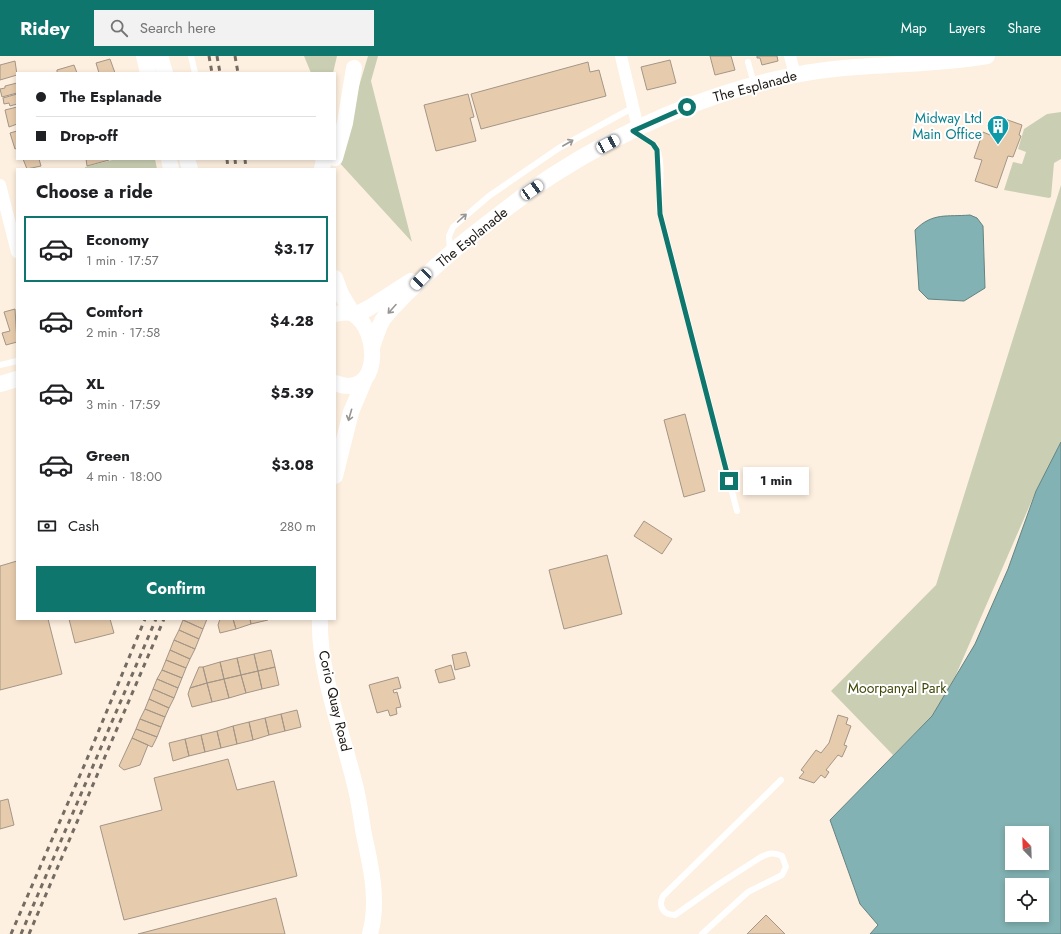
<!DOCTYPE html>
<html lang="en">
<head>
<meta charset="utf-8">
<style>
  body { margin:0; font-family:Jost,sans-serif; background:#f2f2f2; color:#202124; height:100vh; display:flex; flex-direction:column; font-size:15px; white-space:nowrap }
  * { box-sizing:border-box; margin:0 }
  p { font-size:13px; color:#757577 }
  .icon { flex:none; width:22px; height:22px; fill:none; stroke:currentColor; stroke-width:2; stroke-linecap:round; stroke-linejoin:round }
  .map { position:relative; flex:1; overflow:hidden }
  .side { position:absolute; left:16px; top:112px; width:320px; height:452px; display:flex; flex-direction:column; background:#fff; border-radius:0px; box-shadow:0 2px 6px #0003 }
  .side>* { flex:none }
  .banner { position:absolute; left:16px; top:16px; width:320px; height:88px; border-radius:0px; box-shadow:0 2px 6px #0003; display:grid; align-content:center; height:88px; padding:0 20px; background:#fff }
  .needle { width:26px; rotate:337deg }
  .controls { position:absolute; left:1005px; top:770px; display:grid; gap:8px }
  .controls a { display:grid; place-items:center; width:44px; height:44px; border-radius:0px; background:#fff; box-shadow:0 2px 6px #0003; font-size:20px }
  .end { position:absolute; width:18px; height:18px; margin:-9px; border:5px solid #0f766e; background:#fff; box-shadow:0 0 0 2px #fff }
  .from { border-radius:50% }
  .bubble { position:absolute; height:28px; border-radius:0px; background:#fff; box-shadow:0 2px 6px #0003; font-size:13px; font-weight:700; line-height:28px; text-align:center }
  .car { position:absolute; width:12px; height:24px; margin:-12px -6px; border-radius:5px; box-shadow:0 0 3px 1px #0007; background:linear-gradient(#fff 24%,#345 0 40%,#fff 0 76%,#345 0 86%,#fff 0) }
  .banner b { display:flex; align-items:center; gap:14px; height:38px; font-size:15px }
  .banner b+b { border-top:1px solid #e0e0e0 }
  .banner i { width:10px; height:10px; background:#202124 }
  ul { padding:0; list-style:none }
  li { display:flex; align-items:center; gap:12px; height:66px; margin:0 8px 6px; padding:0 12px; border:2px solid transparent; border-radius:0px }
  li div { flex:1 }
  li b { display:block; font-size:15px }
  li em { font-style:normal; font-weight:700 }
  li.selected { border-color:#0f766e }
  li>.icon { width:36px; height:36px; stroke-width:1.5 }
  h2 { padding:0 20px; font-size:18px; line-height:48px }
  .pay { display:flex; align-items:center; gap:10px; height:44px; padding:0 20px; font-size:15px }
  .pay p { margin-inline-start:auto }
  .button { display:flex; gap:8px; margin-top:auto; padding:8px 20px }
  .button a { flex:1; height:46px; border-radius:0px; background:#0f766e; color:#fff; font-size:16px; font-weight:700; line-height:46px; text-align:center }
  header { display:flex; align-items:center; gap:24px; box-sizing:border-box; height:56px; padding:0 20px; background:#0f766e; color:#fff }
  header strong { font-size:19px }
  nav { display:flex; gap:22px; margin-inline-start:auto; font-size:14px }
  .search { width:280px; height:36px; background:#f2f2f2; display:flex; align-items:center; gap:10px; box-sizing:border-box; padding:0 14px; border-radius:0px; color:#757577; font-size:15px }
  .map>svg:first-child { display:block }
</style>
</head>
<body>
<header>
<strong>Ridey</strong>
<div class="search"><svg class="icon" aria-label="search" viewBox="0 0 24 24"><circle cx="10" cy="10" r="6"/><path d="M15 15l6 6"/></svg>Search here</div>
<nav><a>Map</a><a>Layers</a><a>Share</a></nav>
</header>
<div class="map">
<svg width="1061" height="878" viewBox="0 0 1061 878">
  <rect width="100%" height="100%" fill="#fef0e0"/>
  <path fill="#cacfb4" d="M304 0H337L333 17H311Z
    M368 0H378L371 25 412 186 337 104Z
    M1061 56V103L1054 107 1051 141 1049 142 1004 134 1013 106 1022 108 1026 96 1018 93 1024 73 1047 58Z
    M116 103H155L157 113H85V111Z
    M1061 129V386L1036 435 955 621 932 660 893 699 831 635 936 529Z"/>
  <path fill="#82b2b3" stroke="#638382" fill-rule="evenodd" d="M970 159 977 162 983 170 985 232 964 245 928 243 919 234 915 174C933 156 947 161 970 159Z
    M1061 386V878H870L878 869 860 848 830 764 932 660 975 588 1008 513 1036 435ZM1012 777H1042V807H1012ZM1012 829H1042V859H1012Z"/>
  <path fill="#e7cbad" stroke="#a39687" d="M710 0H731L735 14 715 19Z
    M757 0H777L778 5 762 9 760 2H757Z
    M110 3 115 17H99L96 7Z
    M670 4 676 27 647 34 641 11Z
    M15 5 17 19 0 24V9Z
    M588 6 590 16 599 14 606 40 481 73 471 38Z
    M74 9 77 17H57V14Z
    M17 27V37L2 41 0 33 5 32V30Z
    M17 38V48L10 50 9 47 4 48 3 42Z
    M468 38 474 61 470 62 476 85 436 95 424 49Z
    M17 51V68L9 71 5 54Z
    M1002 62 1022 69 1019 79 1021 80 1013 101 1008 100 997 132 975 125 982 104 974 102 983 76 990 79 995 65 1000 67Z
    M17 75V92L15 93 10 77Z
    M23 103H39L41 110 27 113Z
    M86 103H108L109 104 87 110Z
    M15 253 17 286 6 289 2 277 10 275 4 256Z
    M685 358 705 435 684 441 664 364Z
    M644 465 672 483 662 498 634 480Z
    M607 499 622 558 564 573 549 514Z
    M17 505V563H48L62 618 0 634V510Z
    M69 563H110L114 577 75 587Z
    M183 563H207L203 573 183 564Z
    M220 563H233L236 573 220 577 218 569Z
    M233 563H250L251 568 236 573Z
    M250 563H268V564L251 568Z
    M183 564 203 573 199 583 179 574Z
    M179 574 199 583 195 593 174 584Z
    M174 584 195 593 190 603 170 594Z
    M170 594 190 603 186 612 166 604Z
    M271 594 275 611 258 615 254 598Z
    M466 596 470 610 455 614 452 599Z
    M254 598 258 615 241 619 237 602Z
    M237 602 241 619 224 623 220 606Z
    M166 604 186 612 182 622 162 614Z
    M220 606 224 623 207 627 203 611Z
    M451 609 455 623 439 627 435 614Z
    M199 611H203L207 627 190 632Z
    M275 611 279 629 262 633 258 615Z
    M162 614 182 622 178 632 157 623Z
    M258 615 262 633 246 637 241 619Z
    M241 619 246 637 229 642 224 623Z
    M398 621 401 632 393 634 394 637 397 636 401 651 396 652 397 658 390 660 388 654 377 657 369 629Z
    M157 623 178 632 174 642 153 633Z
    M224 623 229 642 212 646 207 627Z
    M207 627 212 646 192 651 188 638 190 632Z
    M153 633 174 642 169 652 149 643Z
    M149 643 169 652 165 661 145 653Z
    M145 653 165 661 161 671 140 663Z
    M297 654 301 671 285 675 281 658Z
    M281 658 285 675 269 679 265 662Z
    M838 659 848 662 846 668 851 670 844 689 847 690 842 701 838 699 826 714 829 716 825 722 821 719 814 727 799 722 804 716 801 714 816 694 821 697 829 687Z
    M265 662 269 679 253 684 249 666Z
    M140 663 161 671 157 681 136 673Z
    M249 666 253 684 237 688 233 670Z
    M233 670 237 688 221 692 217 675Z
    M136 673 157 681 152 691 132 682Z
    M217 675 221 692 205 696 201 679Z
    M201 679 205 696 189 700 185 683Z
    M132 682 148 689 140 709 124 714 119 710Z
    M185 683 189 700 173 705 169 687Z
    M228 703 237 734 274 725 297 820 124 864 100 770 162 754 154 722Z
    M8 743 14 769 0 773V745Z
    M276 842 285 878H138Z
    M766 859 785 878H747Z"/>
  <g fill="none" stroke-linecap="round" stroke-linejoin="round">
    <path stroke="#fff" stroke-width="6" d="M191 0 195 17
      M748 6 754 28
      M634 76C641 80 649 84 655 90 665 101 658 142 660 157L737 455
      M450 195 449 180 453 171 489 140 559 92 634 51
      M0 309 17 305
      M702 878 748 836 782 819 786 811 782 800C774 796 769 797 761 801L719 828 675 859C663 859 658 850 663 840L781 724"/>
    <path stroke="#fff" stroke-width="12" d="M621 0 638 72
      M790 0 795 19
      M0 129 17 196"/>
    <path stroke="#fff" stroke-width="16" d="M144 0 148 17
      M160 0 165 17
      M335 102 345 67 354 12
      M169 103 171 113
      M187 103 190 113
      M322 113 324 103
      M335 222 341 238 353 258
      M335 258C341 257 348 255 353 258 381 274 381 345 335 327
      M355 259 369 252 411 225
      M372 291C375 282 378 273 382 265 388 255 398 247 406 238 427 218 447 199 470 181 497 160 524 138 553 119 626 72 710 36 795 19 859 6 924 11 987 0
      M0 328 17 323
      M335 420 351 356 365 323
      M320 563C318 613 342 676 354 725 359 743 361 761 364 779 371 810 379 846 370 878"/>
    <path stroke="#746c62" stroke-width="3" stroke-dasharray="5 5" stroke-linecap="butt" d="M209 0 212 17
      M217 0 220 17
      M235 0 238 17
      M227 103 228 113
      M235 103 236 113
      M245 103 246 113
      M11 878 87 703 145 563
      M21 878 156 563
      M29 878 164 563"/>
  </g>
  <defs><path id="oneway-shaft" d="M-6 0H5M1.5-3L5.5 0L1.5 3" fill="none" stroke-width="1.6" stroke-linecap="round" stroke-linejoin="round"/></defs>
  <g stroke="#989693">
    <use href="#oneway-shaft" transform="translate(568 87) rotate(-30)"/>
    <use href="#oneway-shaft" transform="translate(462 162) rotate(-42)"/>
    <use href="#oneway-shaft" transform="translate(392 253) rotate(132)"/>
    <use href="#oneway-shaft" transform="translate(350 359) rotate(106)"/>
  </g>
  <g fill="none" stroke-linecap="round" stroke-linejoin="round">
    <path stroke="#0f766e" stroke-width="5" d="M687 51 633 75 653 88 657 94 660 158 729 425"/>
  </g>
  <defs>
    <g id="building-pin" transform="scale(1.15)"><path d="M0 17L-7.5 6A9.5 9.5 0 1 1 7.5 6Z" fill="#0f9aa8" stroke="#fff"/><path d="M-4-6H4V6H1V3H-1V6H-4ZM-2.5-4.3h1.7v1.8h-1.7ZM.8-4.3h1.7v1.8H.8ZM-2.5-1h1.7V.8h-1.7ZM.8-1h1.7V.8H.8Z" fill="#fff"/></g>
  </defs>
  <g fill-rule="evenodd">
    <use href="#building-pin" x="998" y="70"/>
  </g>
  <g text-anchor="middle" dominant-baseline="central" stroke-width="4" stroke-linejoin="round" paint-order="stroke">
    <g font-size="14" fill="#1a1510" stroke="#fff">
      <text transform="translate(755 30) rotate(-15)">The Esplanade</text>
      <text transform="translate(472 181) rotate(-39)">The Esplanade</text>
      <text transform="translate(335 645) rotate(77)">Corio Quay Road</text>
    </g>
    <g font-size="14" fill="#0d838f" stroke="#fff" text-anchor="end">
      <text x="982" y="62">Midway Ltd<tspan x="982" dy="16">Main Office</tspan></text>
    </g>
    <g font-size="14" fill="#414809" stroke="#fff">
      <text x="897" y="632">Moorpanyal Park</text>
    </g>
  </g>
</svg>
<div class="controls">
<a><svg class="needle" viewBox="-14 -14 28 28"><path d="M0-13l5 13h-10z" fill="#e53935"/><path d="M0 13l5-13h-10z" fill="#757577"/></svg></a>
<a><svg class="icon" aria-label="locate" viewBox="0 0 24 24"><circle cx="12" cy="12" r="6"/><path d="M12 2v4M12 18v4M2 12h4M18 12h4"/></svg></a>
</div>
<i class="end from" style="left:687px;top:51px"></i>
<i class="end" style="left:729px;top:425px"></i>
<div class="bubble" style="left:743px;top:411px;width:66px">1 min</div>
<i class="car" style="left:608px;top:88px;rotate:62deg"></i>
<i class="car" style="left:532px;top:134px;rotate:55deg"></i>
<i class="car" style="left:421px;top:223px;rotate:224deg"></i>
<div class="banner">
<b><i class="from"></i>The Esplanade</b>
<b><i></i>Drop-off</b>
</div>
<section class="side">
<h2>Choose a ride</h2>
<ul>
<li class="selected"><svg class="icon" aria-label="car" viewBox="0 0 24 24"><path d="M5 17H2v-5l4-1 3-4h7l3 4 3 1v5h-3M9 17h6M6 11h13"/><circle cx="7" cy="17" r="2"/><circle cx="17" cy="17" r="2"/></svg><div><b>Economy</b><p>1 min · 17:57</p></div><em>$3.17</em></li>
<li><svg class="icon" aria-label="car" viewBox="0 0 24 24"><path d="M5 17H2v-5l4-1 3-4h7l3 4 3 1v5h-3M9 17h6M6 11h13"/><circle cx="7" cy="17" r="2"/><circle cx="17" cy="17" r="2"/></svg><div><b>Comfort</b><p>2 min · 17:58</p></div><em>$4.28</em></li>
<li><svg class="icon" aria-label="car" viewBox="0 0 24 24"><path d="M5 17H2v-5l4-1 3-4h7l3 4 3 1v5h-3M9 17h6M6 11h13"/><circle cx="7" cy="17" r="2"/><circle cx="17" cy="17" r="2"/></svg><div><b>XL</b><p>3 min · 17:59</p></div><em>$5.39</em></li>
<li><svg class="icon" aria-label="car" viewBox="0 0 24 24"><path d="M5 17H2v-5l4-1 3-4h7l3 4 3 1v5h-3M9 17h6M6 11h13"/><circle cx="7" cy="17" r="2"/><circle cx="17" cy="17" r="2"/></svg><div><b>Green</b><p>4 min · 18:00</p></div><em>$3.08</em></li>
</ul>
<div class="pay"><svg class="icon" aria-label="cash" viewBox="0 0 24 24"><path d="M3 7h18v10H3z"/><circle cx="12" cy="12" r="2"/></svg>Cash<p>280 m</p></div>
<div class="button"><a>Confirm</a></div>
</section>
</div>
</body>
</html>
